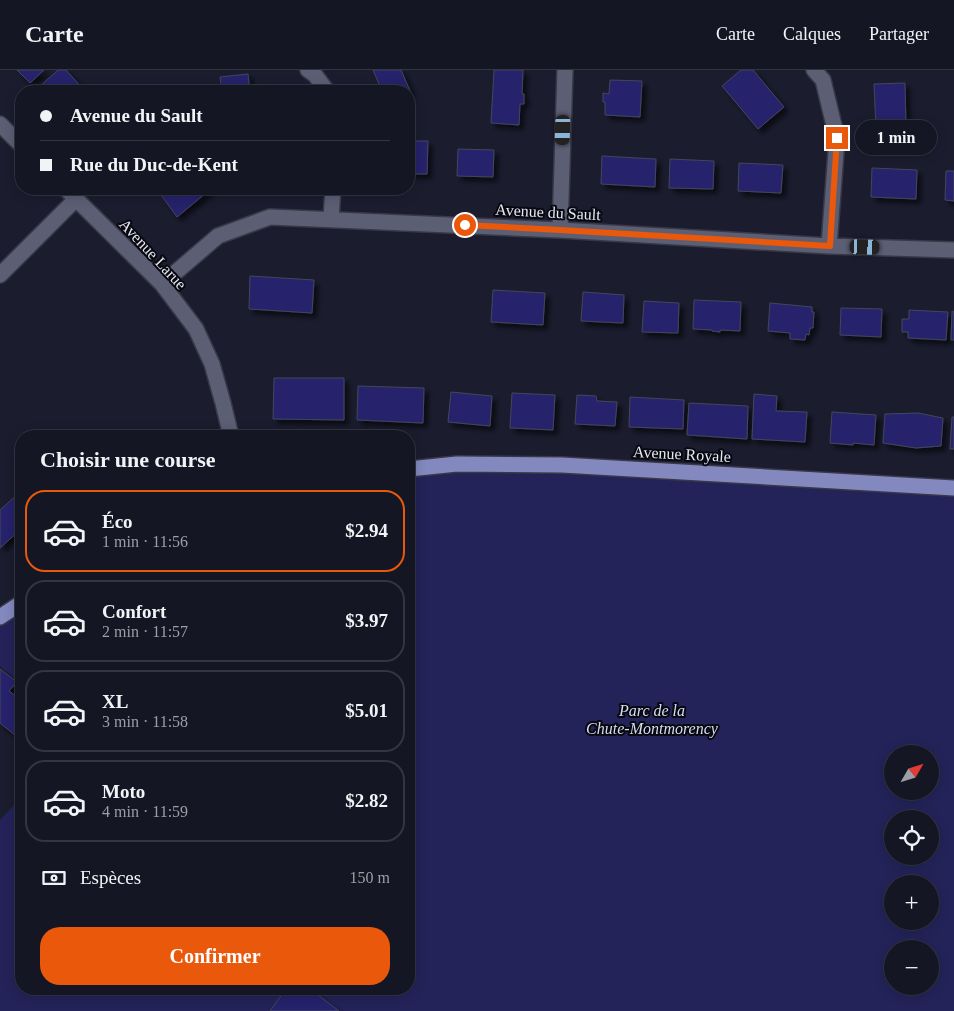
<!DOCTYPE html>
<html lang="fr">
<head>
<meta charset="utf-8">
<style>
  body { margin:0; font-family:Georgia,serif; background:#212330; color:#f1f3f6; height:100vh; display:flex; flex-direction:column; font-size:19px; white-space:nowrap }
  * { box-sizing:border-box; margin:0 }
  p { font-size:16px; color:#9d9fa6 }
  .icon { flex:none; width:28px; height:28px; fill:none; stroke:currentColor; stroke-width:2; stroke-linecap:round; stroke-linejoin:round }
  .map { position:relative; flex:1; overflow:hidden }
  .panel { position:absolute; left:15px; top:360px; width:400px; height:565px; display:flex; flex-direction:column; background:#141623; border-radius:20px; box-shadow:0 2px 12px #0003,0 0 0 1px #333541 }
  .panel>* { flex:none }
  .hud { position:absolute; left:15px; top:15px; width:400px; height:110px; border-radius:20px; box-shadow:0 2px 12px #0003,0 0 0 1px #333541; display:grid; align-content:center; height:110px; padding:0 25px; background:#141623 }
  .needle { width:32px; rotate:51deg }
  .controls { position:absolute; left:884px; top:675px; display:grid; gap:10px }
  .controls a { display:grid; place-items:center; width:55px; height:55px; border-radius:50%; background:#141623; box-shadow:0 2px 12px #0003,0 0 0 1px #333541; font-size:25px }
  .end { position:absolute; width:22px; height:22px; margin:-11px; border:6px solid #ea580c; background:#fff; box-shadow:0 0 0 2px #fff }
  .from { border-radius:50% }
  .bubble { position:absolute; height:35px; border-radius:18px; background:#141623; box-shadow:0 2px 12px #0003,0 0 0 1px #333541; font-size:16px; font-weight:700; line-height:35px; text-align:center }
  .car { position:absolute; width:15px; height:30px; margin:-15px -8px; border-radius:6px; box-shadow:0 0 4px 1px #0007; background:linear-gradient(#222 24%,#8ab4d8 0 40%,#222 0 76%,#8ab4d8 0 86%,#222 0) }
  .hud b { display:flex; align-items:center; gap:18px; height:48px; font-size:19px }
  .hud b+b { border-top:1px solid #333541 }
  .hud i { width:12px; height:12px; background:#f1f3f6 }
  ul { padding:0; list-style:none }
  li { display:flex; align-items:center; gap:15px; height:82px; margin:0 10px 8px; padding:0 15px; border:2px solid #333541; border-radius:20px }
  li div { flex:1 }
  li b { display:block; font-size:19px }
  li em { font-style:normal; font-weight:700 }
  li.active { border-color:#ea580c }
  li>.icon { width:45px; height:45px; stroke-width:1.5 }
  h2 { padding:0 25px; font-size:22px; line-height:60px }
  .pay { display:flex; align-items:center; gap:12px; height:55px; padding:0 25px; font-size:19px }
  .pay p { margin-inline-start:auto }
  .primary-button { display:flex; gap:10px; margin-top:auto; padding:10px 25px }
  .primary-button a { flex:1; height:58px; border-radius:20px; background:#ea580c; color:#fff; font-size:20px; font-weight:700; line-height:58px; text-align:center }
  header { display:flex; align-items:center; gap:30px; box-sizing:border-box; height:70px; padding:0 25px; background:#141623; border-bottom:1px solid #333541 }
  header strong { font-size:24px }
  nav { display:flex; gap:28px; margin-inline-start:auto; font-size:18px }
  .map>svg:first-child { display:block }
</style>
</head>
<body>
<header>
<strong>Carte</strong>
<nav><a>Carte</a><a>Calques</a><a>Partager</a></nav>
</header>
<div class="map">
<svg width="954" height="941" viewBox="0 0 954 941">
  <defs>
    <filter id="shadow"><feDropShadow dx="4.5" dy="4.5" stdDeviation="2.5" flood-color="#0009"/></filter>
  </defs>
  <rect width="100%" height="100%" fill="#1b1d2f"/>
  <path fill="#232359" fill-rule="evenodd" d="M457 394 954 418V941H0V750L21 728V919H409V399ZM892 684H930V721H892ZM892 749H930V786H892ZM892 814H930V851H892ZM892 879H930V916H892Z
    M21 533V615L0 596V547Z"/>
  <path fill="#26236c" stroke="#43465a" filter="url(#shadow)" d="M17 0H44L30 13Z
    M58 0H66L85 21H41L38 18Z
    M373 0H401L411 23 409 24V21H382Z
    M494 0H523L522 24H524V34H520L519 55 491 53Z
    M741 0H753L784 37 758 59 722 16Z
    M248 4 250 21H222L220 7Z
    M610 10 642 11 640 47 605 45V32H603V23L609 24Z
    M905 13 906 57 876 58 874 14Z
    M409 71H428L427 104H409Z
    M458 79 494 80 493 107 457 106Z
    M602 86 656 89 655 117 601 114Z
    M670 89 714 91 713 119 669 118Z
    M739 93 783 95 781 123 738 121Z
    M872 98 917 100 916 129 871 127Z
    M946 101H954V131L945 130Z
    M169 119H211L177 147 161 125Z
    M250 206 314 210 312 243 249 239Z
    M493 220 545 223 543 255 491 252Z
    M583 222 624 225 623 253 581 251Z
    M694 230 741 232 740 261 720 260V262L712 261V260L693 259Z
    M644 231 679 233 678 263 642 262Z
    M770 233 812 237V242H814L813 258H810L809 265 806 264 805 270 790 269V263L768 261Z
    M841 238 882 239 881 267 840 265Z
    M909 240 948 242 946 270 908 268V262H902V249H909Z
    M952 241 954 242V270H951Z
    M274 308H344V350L273 349Z
    M358 316 424 318 423 353 357 350Z
    M451 322 492 326 490 356 448 352Z
    M512 323 555 325 553 360 510 358Z
    M754 324 777 326 776 341 807 342 805 372 752 369Z
    M577 325 596 326 597 331 617 332 615 356 575 354Z
    M630 327 684 330 683 359 629 357Z
    M689 333 748 336 747 369 687 365Z
    M832 342 876 345 874 375 853 373V375L830 373Z
    M918 343 943 348 941 376 916 378 883 373 885 344Z
    M952 347H954V379H950Z
    M17 425 21 430V459L0 478V440Z
    M0 599 17 612 9 621 21 630V670L0 653Z
    M286 919H310L339 941H270Z"/>
  <g fill="none" stroke-linecap="round" stroke-linejoin="round">
    <g stroke="#383848" stroke-width="18">
      <path id="minor" d="M308 0 315 5 327 21
        M814 0 823 10 837 68 829 176
        M0 54 21 75
        M66 119 162 214 196 259 212 294 223 333 231 366
        M331 149 333 119
        M560 160 565 0
        M0 205 76 129
        M162 214 218 166 270 147 560 160 829 176 954 180"/>
    </g>
    <g stroke="#383848" stroke-width="18">
      <path id="major" d="M409 399 457 394 562 395 954 418
        M0 547 21 533"/>
    </g>
    <use href="#minor" stroke="#5c5f74" stroke-width="15"/>
    <use href="#major" stroke="#8389be" stroke-width="15"/>
  </g>
  <g fill="none" stroke-linecap="round" stroke-linejoin="round">
    <path stroke="#ea580c" stroke-width="6" d="M465 155 560 160 830 176 837 68"/>
  </g>
  <g text-anchor="middle" dominant-baseline="central" stroke-width="4" stroke-linejoin="round" paint-order="stroke">
    <g font-size="16" fill="#e6e8f4" stroke="#080810">
      <text transform="translate(548 142) rotate(3)">Avenue du Sault</text>
      <text transform="translate(153 184) rotate(47)">Avenue Larue</text>
      <text transform="translate(682 384) rotate(3)">Avenue Royale</text>
    </g>
    <g font-size="16" font-style="italic" fill="#d8dcf2" stroke="#080810">
      <text x="652" y="640">Parc de la<tspan x="652" dy="18">Chute-Montmorency</tspan></text>
    </g>
  </g>
</svg>
<div class="controls">
<a><svg class="needle" viewBox="-14 -14 28 28"><path d="M0-13l5 13h-10z" fill="#e53935"/><path d="M0 13l5-13h-10z" fill="#9d9fa6"/></svg></a>
<a><svg class="icon" aria-label="locate" viewBox="0 0 24 24"><circle cx="12" cy="12" r="6"/><path d="M12 2v4M12 18v4M2 12h4M18 12h4"/></svg></a>
<a>+</a>
<a>−</a>
</div>
<i class="end from" style="left:465px;top:155px"></i>
<i class="end" style="left:837px;top:68px"></i>
<div class="bubble" style="left:855px;top:50px;width:82px">1 min</div>
<i class="car" style="left:563px;top:60px;rotate:182deg"></i>
<i class="car" style="left:865px;top:177px;rotate:92deg"></i>
<div class="hud">
<b><i class="from"></i>Avenue du Sault</b>
<b><i></i>Rue du Duc-de-Kent</b>
</div>
<section class="panel">
<h2>Choisir une course</h2>
<ul>
<li class="active"><svg class="icon" aria-label="car" viewBox="0 0 24 24"><path d="M5 17H2v-5l4-1 3-4h7l3 4 3 1v5h-3M9 17h6M6 11h13"/><circle cx="7" cy="17" r="2"/><circle cx="17" cy="17" r="2"/></svg><div><b>Éco</b><p>1 min · 11:56</p></div><em>$2.94</em></li>
<li><svg class="icon" aria-label="car" viewBox="0 0 24 24"><path d="M5 17H2v-5l4-1 3-4h7l3 4 3 1v5h-3M9 17h6M6 11h13"/><circle cx="7" cy="17" r="2"/><circle cx="17" cy="17" r="2"/></svg><div><b>Confort</b><p>2 min · 11:57</p></div><em>$3.97</em></li>
<li><svg class="icon" aria-label="car" viewBox="0 0 24 24"><path d="M5 17H2v-5l4-1 3-4h7l3 4 3 1v5h-3M9 17h6M6 11h13"/><circle cx="7" cy="17" r="2"/><circle cx="17" cy="17" r="2"/></svg><div><b>XL</b><p>3 min · 11:58</p></div><em>$5.01</em></li>
<li><svg class="icon" aria-label="car" viewBox="0 0 24 24"><path d="M5 17H2v-5l4-1 3-4h7l3 4 3 1v5h-3M9 17h6M6 11h13"/><circle cx="7" cy="17" r="2"/><circle cx="17" cy="17" r="2"/></svg><div><b>Moto</b><p>4 min · 11:59</p></div><em>$2.82</em></li>
</ul>
<div class="pay"><svg class="icon" aria-label="cash" viewBox="0 0 24 24"><path d="M3 7h18v10H3z"/><circle cx="12" cy="12" r="2"/></svg>Espèces<p>150 m</p></div>
<div class="primary-button"><a>Confirmer</a></div>
</section>
</div>
</body>
</html>
